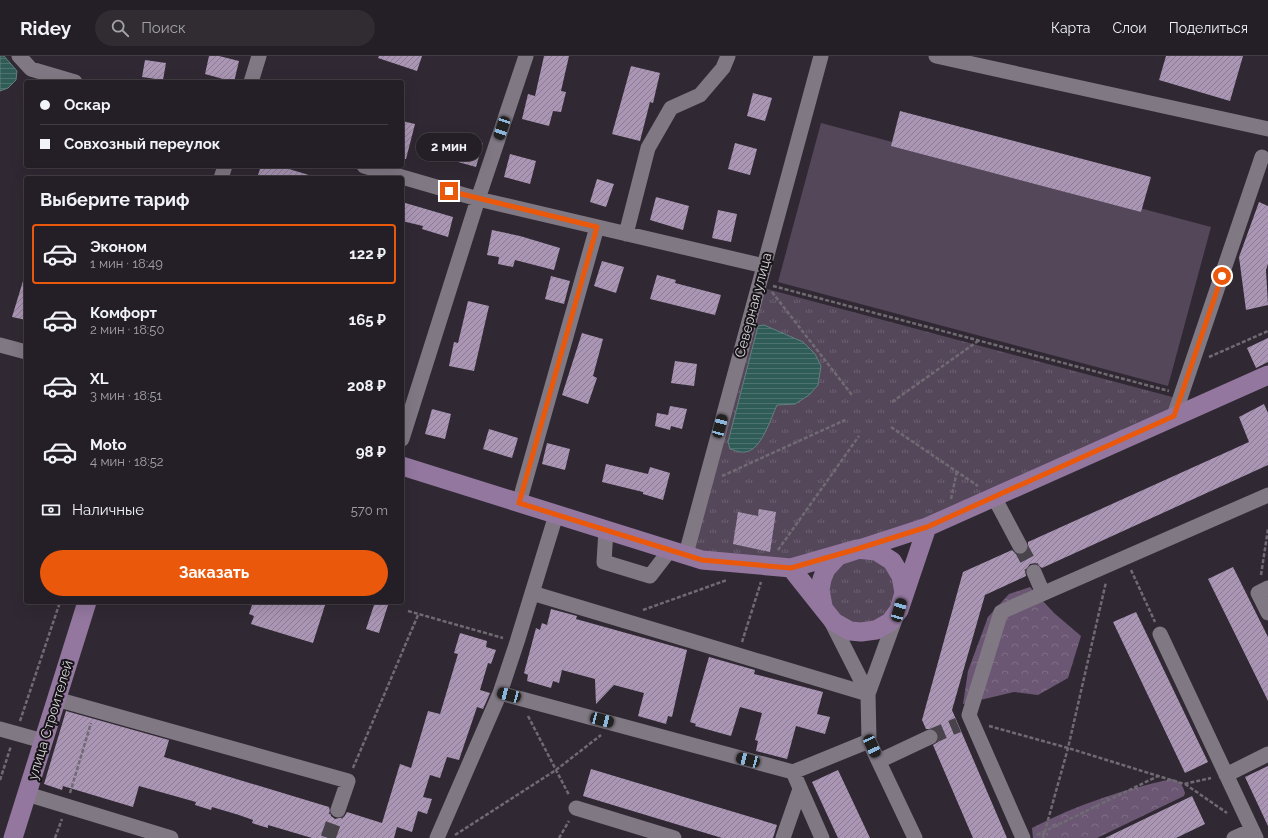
<!DOCTYPE html>
<html lang="ru">
<head>
<meta charset="utf-8">
<style>
  body { margin:0; font-family:Raleway,sans-serif; background:#302c32; color:#f1f3f6; height:100vh; display:flex; flex-direction:column; font-size:15px; white-space:nowrap }
  * { box-sizing:border-box; margin:0 }
  p { font-size:13px; color:#a3a2a7 }
  .icon { flex:none; width:22px; height:22px; fill:none; stroke:currentColor; stroke-width:2; stroke-linecap:round; stroke-linejoin:round }
  .map { position:relative; flex:1; overflow:hidden }
  .drawer { position:absolute; left:24px; top:120px; width:380px; height:428px; display:flex; flex-direction:column; background:#241f26; border-radius:4px; box-shadow:0 4px 16px #0002,0 0 0 1px #413d43 }
  .drawer>* { flex:none }
  .guide { position:absolute; left:24px; top:24px; width:380px; height:88px; border-radius:4px; box-shadow:0 4px 16px #0002,0 0 0 1px #413d43; display:grid; align-content:center; height:88px; padding:0 16px; background:#241f26 }
  .end { position:absolute; width:18px; height:18px; margin:-9px; border:5px solid #ea580c; background:#fff; box-shadow:0 0 0 2px #fff }
  .from { border-radius:50% }
  .bubble { position:absolute; height:28px; border-radius:14px; background:#241f26; box-shadow:0 4px 16px #0002,0 0 0 1px #413d43; font-size:13px; font-weight:700; line-height:28px; text-align:center }
  .car { position:absolute; width:12px; height:24px; margin:-12px -6px; border-radius:5px; box-shadow:0 0 3px 1px #0007; background:linear-gradient(#222 24%,#8ab4d8 0 40%,#222 0 76%,#8ab4d8 0 86%,#222 0) }
  .guide b { display:flex; align-items:center; gap:14px; height:38px; font-size:15px }
  .guide b+b { border-top:1px solid #413d43 }
  .guide i { width:10px; height:10px; background:#f1f3f6 }
  ul { padding:0; list-style:none }
  li { display:flex; align-items:center; gap:12px; height:60px; margin:0 8px 6px; padding:0 8px; border:2px solid transparent; border-radius:4px }
  li div { flex:1 }
  li b { display:block; font-size:15px }
  li em { font-style:normal; font-weight:700 }
  li.selected { border-color:#ea580c }
  li>.icon { width:36px; height:36px; stroke-width:1.5 }
  h2 { padding:0 16px; font-size:18px; line-height:48px }
  .pay { display:flex; align-items:center; gap:10px; height:44px; padding:0 16px; font-size:15px }
  .pay p { margin-inline-start:auto }
  .button { display:flex; gap:8px; margin-top:auto; padding:8px 16px }
  .button a { flex:1; height:46px; border-radius:24px; background:#ea580c; color:#fff; font-size:16px; font-weight:700; line-height:46px; text-align:center }
  header { display:flex; align-items:center; gap:24px; box-sizing:border-box; height:56px; padding:0 20px; background:#241f26; border-bottom:1px solid #413d43 }
  header strong { font-size:19px }
  nav { display:flex; gap:22px; margin-inline-start:auto; font-size:14px }
  .search { width:280px; height:36px; background:#302c32; display:flex; align-items:center; gap:10px; box-sizing:border-box; padding:0 14px; border-radius:22px; color:#a3a2a7; font-size:15px }
  .map>svg:first-child { display:block }
</style>
</head>
<body>
<header>
<strong>Ridey</strong>
<div class="search"><svg class="icon" aria-label="search" viewBox="0 0 24 24"><circle cx="10" cy="10" r="6"/><path d="M15 15l6 6"/></svg>Поиск</div>
<nav><a>Карта</a><a>Слои</a><a>Поделиться</a></nav>
</header>
<div class="map">
<svg width="1268" height="782" viewBox="0 0 1268 782">
  <defs>
    <pattern id="grass-tufts" width="24" height="20" patternUnits="userSpaceOnUse"><rect width="24" height="20" fill="#54475a"/><path d="M3 7l-1-3M5 7V3M7 7l1-3M15 17l-1-3M17 17v-4M19 17l1-3" fill="none" stroke="#6c6171"/></pattern>
    <pattern id="forest-crowns" width="20" height="18" patternUnits="userSpaceOnUse"><rect width="20" height="18" fill="#6b5773"/><path d="M2 6a3 3 0 1 1 6 0M12 15a3 3 0 1 1 6 0" fill="none" stroke="#7f6e86"/></pattern>
    <pattern id="water-rules" width="6" height="5" patternUnits="userSpaceOnUse"><rect width="6" height="5" fill="#305c57"/><path d="M0 2.5h6" fill="none" stroke="#4d726f"/></pattern>
    <pattern id="building-hatch" width="6" height="6" patternUnits="userSpaceOnUse"><rect width="6" height="6" fill="#aa95b4"/><path d="M-1 1l2-2M0 6l6-6M5 7l2-2" fill="none" stroke="#8a7c92"/></pattern>
  </defs>
  <rect width="100%" height="100%" fill="#302933"/>
  <path fill="url(#grass-tufts)" d="M763 232 1176 342 1171 356 925 465 790 506 692 494Z
    M876 498 899 523 888 564 851 572 826 548 829 515 841 502Z"/>
  <path fill="url(#forest-crowns)" d="M1030 531 1054 557 1081 580 1068 622 1038 639 1014 636 963 648 968 615 988 561 1009 538Z
    M1172 723C1180 724 1183 730 1185 737L1184 740 1097 782H1033L1032 772C1076 749 1124 733 1172 723Z"/>
  <path fill="#54475a" d="M821 67 1211 171 1168 330 778 226Z"/>
  <path fill="url(#water-rules)" stroke="#62807e" d="M0 0H4L17 15 16 24 8 32 0 35Z
    M764 269 803 286 815 298 821 310 818 329 809 339 795 348 777 349C771 362 761 395 745 396 741 397 734 394 730 393L728 386 758 270Z"/>
  <path fill="url(#building-hatch)" d="M209 0H219L239 5 234 26 205 18Z
    M379 0H422L417 15 378 2Z
    M544 0H569L561 35 566 36 561 56 553 55 549 70 522 63 528 38 535 40Z
    M1166 0H1243L1230 45 1159 24Z
    M145 4 166 7 163 24 142 21Z
    M631 10 660 17 653 47 650 46 640 85 612 78Z
    M753 37 772 42 765 65 747 60Z
    M900 55 1151 121 1141 156 891 90Z
    M402 65 415 68 406 103H402Z
    M464 82 483 87 476 111 458 106Z
    M735 87 757 93 750 119 728 113Z
    M510 98 536 105 530 128 504 121Z
    M261 110H279L309 119 308 122H257Z
    M597 123 614 128 606 151 590 146Z
    M656 141 689 150 683 174 650 164Z
    M402 146 453 161 448 181 422 173 423 170 402 165Z
    M1259 146 1268 150V208L1266 214 1268 249 1246 254 1239 201Z
    M718 154 737 158 731 186 712 182Z
    M492 174 520 180 560 192 554 214 515 204 513 211 498 208 499 201 487 199Z
    M602 205 624 211 616 237 594 230Z
    M657 219 676 224 675 227 721 239 715 259 650 243Z
    M551 220 570 225 564 248 545 243Z
    M23 225 26 226V264L12 261Z
    M468 245 489 250 474 315 449 310 454 286 458 287Z
    M582 277 603 283 593 320 597 322 588 348 562 339Z
    M1268 282V306L1256 312 1247 292Z
    M675 305 697 308 694 330 671 327Z
    M1264 348 1268 357V409L1042 512 1035 507 1030 508 1025 515 1026 520 985 539 952 654 1007 782H973L933 689 938 686V678L935 673H926L922 664 963 516 1012 494 1016 498H1024L1028 494V486L1249 386 1239 361Z
    M670 350 687 353 682 373 671 370 670 374 655 370 657 357 668 359Z
    M432 353 451 358 445 383 425 378Z
    M489 373 518 382 512 402 483 393Z
    M547 387 570 393 565 414 542 408Z
    M606 408 648 418 650 411 670 417 663 444 643 438V436L602 426Z
    M759 453 776 456 770 496 733 488 738 456 758 460Z
    M1233 511 1268 581V645L1208 523Z
    M253 546H326L313 587 251 568 254 560 249 558Z
    M375 546H389L379 577 366 573Z
    M551 553 577 560 576 563 687 594 672 661 668 660 666 668 638 660 644 637 614 629 596 648 595 623 562 614 559 627 553 625 551 632 527 625 528 619 524 617 536 572 540 574 542 567 547 569Z
    M1136 556 1208 706 1185 717 1113 566Z
    M460 577 487 585 486 591 496 594 491 608 488 607 480 634 490 637 483 653 477 651 459 704 447 701 440 722 430 719 423 741 432 743 427 758 418 755 412 776 397 771 394 782H312L268 769V772L252 767 253 764 239 759 212 751 211 754 195 749 196 746 139 730 133 751 63 730 62 734 44 728 66 655 169 684 164 701 329 751 331 760 335 763 344 761 347 756 382 767 400 708 411 712 428 655 440 658 458 598 454 597Z
    M709 601 755 614 754 618 823 636 817 658 830 661 825 678 796 670 787 703 756 695 758 685 755 684 762 657 740 651 731 680 695 670 696 668 690 666Z
    M1268 710V770L1245 721Z
    M591 713 777 769 773 782H722L583 740Z
    M838 714 870 782H838L812 726Z
    M1192 740 1205 768 1176 782H1105Z"/>
  <g fill="none" stroke-linecap="round" stroke-linejoin="round">
    <path stroke="#49434c" stroke-width="15" stroke-dasharray="15 8" stroke-linecap="butt" d="M1020 490 1034 516
      M930 681 958 669
      M328 782 338 754"/>
    <path stroke="#706b73" stroke-width="2.5" stroke-dasharray="4 2" stroke-linecap="butt" d="M773 230 1169 335
      M772 236 852 339
      M1209 301 1268 275
      M892 346 978 285
      M891 371 978 430
      M722 420 845 364
      M951 443 957 415
      M778 494 859 380
      M1131 514 1155 566
      M1261 519 1268 473
      M643 554 727 524
      M408 555 503 582
      M742 586 761 526
      M528 660 569 739
      M20 665 60 546
      M989 670 1068 692 1184 728 1211 722
      M353 712 418 559
      M0 724 11 690
      M1185 728 1227 757
      M70 737 91 667
      M455 779 556 714 601 679
      M1037 779 1158 720
      M55 782 62 763
      M559 782 569 765
      M1043 782 1068 692 1106 526"/>
    <path stroke="#807883" stroke-width="15" d="M19 0 31 13 75 26
      M936 0 1268 73
      M251 26 259 0
      M364 110 478 143 764 210
      M221 122 225 110
      M626 178 648 92 671 52 700 39 723 12 728 0
      M0 289 26 296
      M1174 360 1262 101
      M402 383 478 143 526 0
      M994 441 1020 490
      M519 447 597 171
      M606 474 604 506 650 520 670 494
      M686 498 821 0
      M1034 516 1043 537
      M1268 532 1258 537 1268 557
      M532 537 868 638
      M897 558 868 638 869 685 915 782
      M829 561 868 638
      M1160 578 1256 782
      M500 637 793 716
      M56 643 348 725 338 754
      M0 673 43 685
      M879 705 930 681
      M1226 719 1268 698
      M27 738 171 782
      M576 752 674 782
      M437 782 500 637 517 586 556 459
      M783 782 800 733
      M822 782 793 716 869 685
      M1023 782 969 659 1001 556 1268 439
      M1234 782 1252 774"/>
    <path stroke="#93779f" stroke-width="19" d="M402 410 702 504 791 512 857 493 876 495 892 505 901 520 904 537 899 554
      M791 512 834 566 850 575 861 576 876 574 890 566 899 554 927 471
      M823 550 820 534 822 523 826 513 838 500 927 471 1268 319
      M13 782 87 546"/>
  </g>
  <g fill="none" stroke-linecap="round" stroke-linejoin="round">
    <path stroke="#ea580c" stroke-width="5" d="M449 135 597 171 519 447 702 504 791 512 857 493 927 471 1174 360 1222 220"/>
  </g>
  <g text-anchor="middle" dominant-baseline="central" stroke-width="4" stroke-linejoin="round" paint-order="stroke">
    <g font-size="14" fill="#d8d4da" stroke="#161317">
      <text transform="translate(753 249) rotate(-75)">Северная улица</text>
      <text transform="translate(50 664) rotate(-73)">улица Строителей</text>
    </g>
  </g>
</svg>
<i class="end from" style="left:1222px;top:220px"></i>
<i class="end" style="left:449px;top:135px"></i>
<div class="bubble" style="left:416px;top:77px;width:66px">2 мин</div>
<i class="car" style="left:502px;top:72px;rotate:199deg"></i>
<i class="car" style="left:720px;top:370px;rotate:15deg"></i>
<i class="car" style="left:899px;top:554px;rotate:16deg"></i>
<i class="car" style="left:509px;top:639px;rotate:285deg"></i>
<i class="car" style="left:602px;top:664px;rotate:105deg"></i>
<i class="car" style="left:872px;top:690px;rotate:155deg"></i>
<i class="car" style="left:748px;top:704px;rotate:285deg"></i>
<div class="guide">
<b><i class="from"></i>Оскар</b>
<b><i></i>Совхозный переулок</b>
</div>
<section class="drawer">
<h2>Выберите тариф</h2>
<ul>
<li class="selected"><svg class="icon" aria-label="car" viewBox="0 0 24 24"><path d="M5 17H2v-5l4-1 3-4h7l3 4 3 1v5h-3M9 17h6M6 11h13"/><circle cx="7" cy="17" r="2"/><circle cx="17" cy="17" r="2"/></svg><div><b>Эконом</b><p>1 мин · 18:49</p></div><em>122 ₽</em></li>
<li><svg class="icon" aria-label="car" viewBox="0 0 24 24"><path d="M5 17H2v-5l4-1 3-4h7l3 4 3 1v5h-3M9 17h6M6 11h13"/><circle cx="7" cy="17" r="2"/><circle cx="17" cy="17" r="2"/></svg><div><b>Комфорт</b><p>2 мин · 18:50</p></div><em>165 ₽</em></li>
<li><svg class="icon" aria-label="car" viewBox="0 0 24 24"><path d="M5 17H2v-5l4-1 3-4h7l3 4 3 1v5h-3M9 17h6M6 11h13"/><circle cx="7" cy="17" r="2"/><circle cx="17" cy="17" r="2"/></svg><div><b>XL</b><p>3 мин · 18:51</p></div><em>208 ₽</em></li>
<li><svg class="icon" aria-label="car" viewBox="0 0 24 24"><path d="M5 17H2v-5l4-1 3-4h7l3 4 3 1v5h-3M9 17h6M6 11h13"/><circle cx="7" cy="17" r="2"/><circle cx="17" cy="17" r="2"/></svg><div><b>Moto</b><p>4 мин · 18:52</p></div><em>98 ₽</em></li>
</ul>
<div class="pay"><svg class="icon" aria-label="cash" viewBox="0 0 24 24"><path d="M3 7h18v10H3z"/><circle cx="12" cy="12" r="2"/></svg>Наличные<p>570 m</p></div>
<div class="button"><a>Заказать</a></div>
</section>
</div>
</body>
</html>
